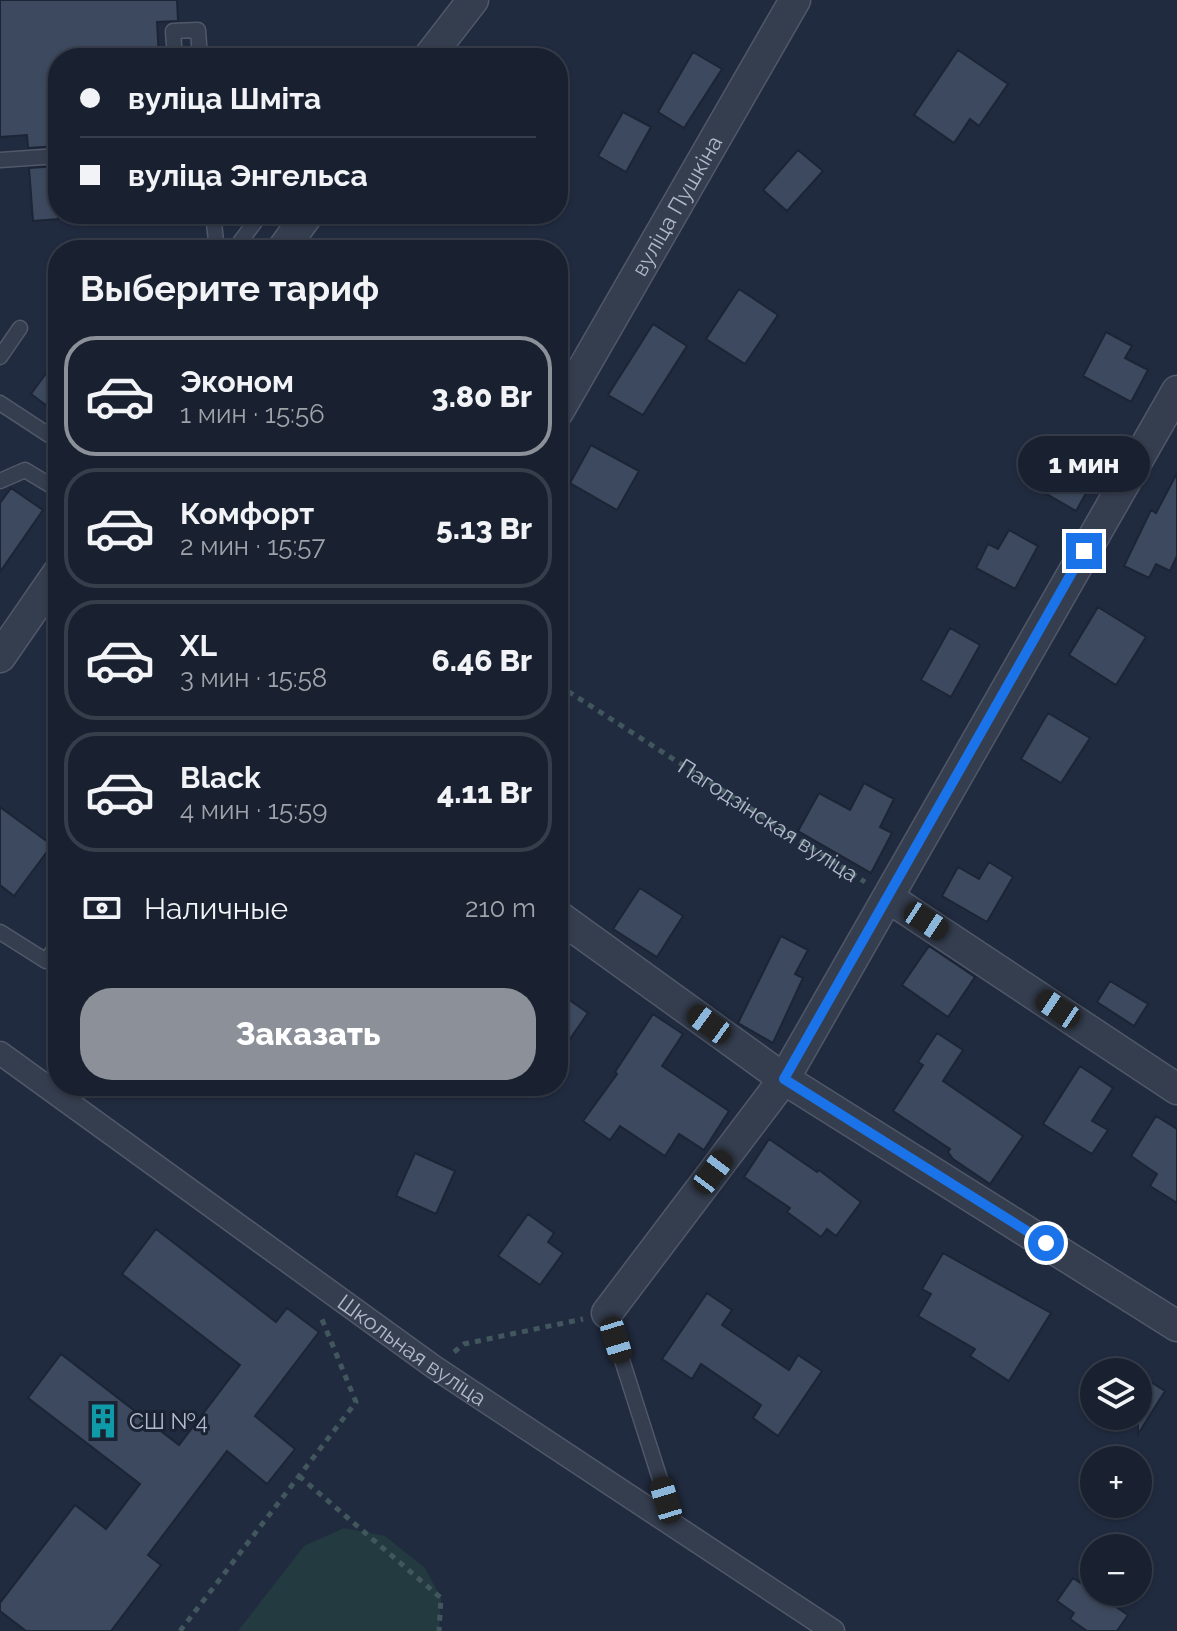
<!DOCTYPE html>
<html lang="ru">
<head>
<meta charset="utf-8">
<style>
  body { margin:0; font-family:Raleway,sans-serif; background:#262d3b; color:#f1f3f6; height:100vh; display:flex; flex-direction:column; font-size:30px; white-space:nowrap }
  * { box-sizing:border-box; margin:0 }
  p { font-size:26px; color:#9fa3aa }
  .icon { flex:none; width:44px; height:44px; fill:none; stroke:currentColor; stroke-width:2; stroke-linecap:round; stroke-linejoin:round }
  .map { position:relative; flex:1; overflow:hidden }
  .details { position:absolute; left:48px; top:240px; width:520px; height:856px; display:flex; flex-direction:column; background:#19202f; border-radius:32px; box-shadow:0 2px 6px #0004,0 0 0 2px #373e4b }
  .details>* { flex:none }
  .hud { position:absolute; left:48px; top:48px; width:520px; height:176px; border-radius:32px; box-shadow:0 2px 6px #0004,0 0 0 2px #373e4b; display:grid; align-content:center; height:176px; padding:0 32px; background:#19202f }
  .buttons { position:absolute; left:1080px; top:1358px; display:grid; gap:16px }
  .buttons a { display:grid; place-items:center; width:72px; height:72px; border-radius:50%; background:#19202f; box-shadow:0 2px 6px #0004,0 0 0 2px #373e4b; font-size:40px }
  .end { position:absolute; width:36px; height:36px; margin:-18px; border:10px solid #1a73e8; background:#fff; box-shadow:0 0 0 4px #fff }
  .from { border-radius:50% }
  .bubble { position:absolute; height:56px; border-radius:28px; background:#19202f; box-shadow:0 2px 6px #0004,0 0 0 2px #373e4b; font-size:26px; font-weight:800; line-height:56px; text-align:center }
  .car { position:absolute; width:24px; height:48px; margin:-24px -12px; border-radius:10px; box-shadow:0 0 6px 2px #0007; background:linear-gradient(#222 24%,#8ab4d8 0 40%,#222 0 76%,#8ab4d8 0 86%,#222 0) }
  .hud b { display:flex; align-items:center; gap:28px; height:76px; font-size:30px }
  .hud b+b { border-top:2px solid #373e4b }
  .hud i { width:20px; height:20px; background:#f1f3f6 }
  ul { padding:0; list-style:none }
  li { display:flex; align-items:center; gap:24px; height:120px; margin:0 16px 12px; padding:0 16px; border:4px solid #373e4b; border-radius:32px }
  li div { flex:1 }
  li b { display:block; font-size:30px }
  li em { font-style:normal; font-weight:800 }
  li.selected { border-color:#8c9099 }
  li>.icon { width:72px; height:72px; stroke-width:1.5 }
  h2 { padding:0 32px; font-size:36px; line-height:96px }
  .pay { display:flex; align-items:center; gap:20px; height:88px; padding:0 32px; font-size:30px }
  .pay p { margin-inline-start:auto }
  .action { display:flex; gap:16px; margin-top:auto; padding:16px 32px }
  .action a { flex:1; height:92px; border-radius:32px; background:#8c9099; color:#fff; font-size:32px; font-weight:800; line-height:92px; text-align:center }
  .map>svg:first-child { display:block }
</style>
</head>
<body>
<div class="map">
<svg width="1177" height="1631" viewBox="0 0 1177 1631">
  <rect width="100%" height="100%" fill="#212b3f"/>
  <path fill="#233a40" d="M344 1528 385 1536 425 1568 441 1598 439 1631H238L304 1546Z"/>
  <path fill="#3d495e" stroke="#1c2535" stroke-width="2" d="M0 0H177L178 21 157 22 159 58H58V146L28 148 27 135 0 137Z
    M958 50 1008 84 979 126 970 119 954 143 914 115Z
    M693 52 722 69 684 128 658 112Z
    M623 112 651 127 626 172 598 156Z
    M798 150 823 171 787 211 763 190Z
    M58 166V219L33 221 29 168Z
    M739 289 778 315 745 364 706 339Z
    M653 324 687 346 643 415 608 395Z
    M1106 332 1132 346 1125 358 1148 370 1131 402 1083 376Z
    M58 357V414L31 394Z
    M1073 436 1107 456 1076 511 1026 482 1040 457 1055 466Z
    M591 445 639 471 617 510 570 483Z
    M1177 473V556L1170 571 1156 564 1149 578 1124 566 1151 510 1156 513Z
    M11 488 43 510 0 572V503Z
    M1009 530 1038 546 1015 589 976 568 988 544 998 549Z
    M1098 607 1146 637 1116 685 1069 655Z
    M950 628 980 645 951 697 921 680Z
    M1048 713 1090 738 1061 783 1021 759Z
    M864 783 894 799 880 827 892 833 871 873 798 831 819 793 850 810Z
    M0 807 52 845 14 896 0 885Z
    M989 862 1013 877 987 922 942 896 958 867 979 879Z
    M640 888 683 916 657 957 613 929Z
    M781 936 808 950 795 974 803 978 773 1043 738 1023Z
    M929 946 975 977 948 1017 902 985Z
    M1110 981 1148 1004 1134 1026 1097 1002Z
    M558 992 588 1013 558 1056Z
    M653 1014 683 1034 662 1066 729 1111 704 1150 679 1134 665 1156 620 1126 610 1140 583 1121 617 1074 615 1072Z
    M937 1033 963 1050 943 1081 1023 1136 990 1184 953 1159 948 1152 950 1149 893 1111 923 1065 918 1062Z
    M1080 1066 1113 1088 1092 1121 1108 1130 1092 1154 1043 1124Z
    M1156 1116 1177 1129V1203L1150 1186 1157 1174 1131 1156Z
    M769 1139 817 1172 819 1170 861 1202 836 1236 827 1229 821 1237 787 1212 790 1208 744 1177Z
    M415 1153 455 1171 436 1214 396 1196Z
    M528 1214 554 1233 548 1242 563 1253 540 1285 498 1256Z
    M156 1229 276 1322 287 1308 319 1332 255 1416 295 1449 267 1484 227 1451 148 1555 161 1565 111 1631H26L0 1611V1603L75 1505 106 1529 140 1484 28 1398 61 1354 179 1445 240 1365 122 1274Z
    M943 1253 1051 1313 1009 1381 970 1356 975 1349 918 1316 931 1294 922 1289Z
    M707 1293 732 1310 722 1325 789 1370 798 1355 822 1371 778 1436 753 1418 761 1405 701 1364 692 1379 662 1359Z
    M1138 1374 1165 1391 1138 1434Z
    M1073 1578 1128 1615 1117 1631H1087L1070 1619 1074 1613 1057 1601Z"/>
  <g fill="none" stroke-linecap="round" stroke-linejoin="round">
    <g stroke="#505869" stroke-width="17">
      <path id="service" d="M175 58 173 31 198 30 200 58
        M0 160 58 156
        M213 214 217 250
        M234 250 261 214
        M0 357 20 328
        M0 403 58 441
        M0 481 25 470 58 490
        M0 932 46 961 58 944
        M607 1313 675 1526"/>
    </g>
    <g stroke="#505869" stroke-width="25">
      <g id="pedestrian">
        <path id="s2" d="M0 1053 434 1367 833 1631"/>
      </g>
    </g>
    <g stroke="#505869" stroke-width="33">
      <g id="minor">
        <path d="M428 58 473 0"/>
        <path d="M282 250 308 214"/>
        <path id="s3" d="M558 412 795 0"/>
        <path d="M0 657 58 573"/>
        <path d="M889 898 1177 1089"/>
        <path d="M558 916 784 1079 1177 1326"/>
        <path d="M607 1313 784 1079 1177 391"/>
      </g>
    </g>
    <g stroke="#41575d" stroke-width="5" stroke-dasharray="6 6" stroke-linecap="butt">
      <path id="s1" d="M558 685 865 882"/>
      <path d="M454 1352 464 1344 583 1319"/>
      <path d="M299 1476 441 1598 439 1631"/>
      <path d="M180 1631 356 1402 321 1317"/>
    </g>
    <use href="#service" stroke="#353e4f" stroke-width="14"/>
    <use href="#pedestrian" stroke="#353e4f" stroke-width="22"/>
    <use href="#minor" stroke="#353e4f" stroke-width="30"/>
  </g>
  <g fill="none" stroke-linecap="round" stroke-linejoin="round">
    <path stroke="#1a73e8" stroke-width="10" d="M1046 1243 784 1079 1084 551"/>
  </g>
  <defs>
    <g id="building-bare" transform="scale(2.76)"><path d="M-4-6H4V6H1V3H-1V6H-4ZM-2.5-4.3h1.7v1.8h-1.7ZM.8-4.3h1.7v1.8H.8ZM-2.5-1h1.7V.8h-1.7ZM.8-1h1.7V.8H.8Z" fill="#0f9aa8" stroke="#1a2333" stroke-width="2.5" paint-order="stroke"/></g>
  </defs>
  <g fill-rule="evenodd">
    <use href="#building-bare" x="103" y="1421"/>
  </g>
  <g text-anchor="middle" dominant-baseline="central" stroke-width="6" stroke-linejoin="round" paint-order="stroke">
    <g font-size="22" fill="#b1b8ca" stroke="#1a2333">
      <text stroke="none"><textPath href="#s3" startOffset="238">вуліца Пушкіна</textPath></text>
      <text stroke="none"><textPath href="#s1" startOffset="250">Пагодзінская вуліца</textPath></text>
      <text stroke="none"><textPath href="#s2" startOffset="508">Школьная вуліца</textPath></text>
    </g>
    <g font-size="22" fill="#b1b8ca" stroke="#1a2333" text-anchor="start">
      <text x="129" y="1421">СШ №4</text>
    </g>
  </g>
</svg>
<div class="buttons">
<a><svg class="icon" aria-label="layers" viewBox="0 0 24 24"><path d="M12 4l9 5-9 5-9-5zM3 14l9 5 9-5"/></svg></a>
<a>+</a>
<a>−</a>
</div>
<i class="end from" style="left:1046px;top:1243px"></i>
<i class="end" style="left:1084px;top:551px"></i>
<div class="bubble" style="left:1018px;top:436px;width:132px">1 мин</div>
<i class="car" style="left:926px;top:921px;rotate:123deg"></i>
<i class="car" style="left:1058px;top:1009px;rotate:304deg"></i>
<i class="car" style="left:709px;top:1024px;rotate:306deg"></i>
<i class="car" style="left:713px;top:1172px;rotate:37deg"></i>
<i class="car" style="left:616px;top:1340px;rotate:163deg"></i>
<i class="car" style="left:666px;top:1500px;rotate:343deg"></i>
<div class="hud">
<b><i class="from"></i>вуліца Шміта</b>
<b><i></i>вуліца Энгельса</b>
</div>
<section class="details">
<h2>Выберите тариф</h2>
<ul>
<li class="selected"><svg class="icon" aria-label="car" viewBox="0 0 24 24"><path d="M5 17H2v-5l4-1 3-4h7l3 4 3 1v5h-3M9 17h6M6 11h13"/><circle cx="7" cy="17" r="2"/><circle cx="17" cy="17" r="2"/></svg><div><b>Эконом</b><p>1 мин · 15:56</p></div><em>3.80 Br</em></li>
<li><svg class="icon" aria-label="car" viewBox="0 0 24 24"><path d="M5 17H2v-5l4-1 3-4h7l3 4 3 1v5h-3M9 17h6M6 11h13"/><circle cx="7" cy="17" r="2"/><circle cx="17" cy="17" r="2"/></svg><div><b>Комфорт</b><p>2 мин · 15:57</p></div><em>5.13 Br</em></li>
<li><svg class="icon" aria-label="car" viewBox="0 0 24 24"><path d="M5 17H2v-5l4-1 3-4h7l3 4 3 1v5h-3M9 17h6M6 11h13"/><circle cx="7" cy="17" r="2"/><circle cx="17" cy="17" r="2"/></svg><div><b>XL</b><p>3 мин · 15:58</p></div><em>6.46 Br</em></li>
<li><svg class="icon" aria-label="car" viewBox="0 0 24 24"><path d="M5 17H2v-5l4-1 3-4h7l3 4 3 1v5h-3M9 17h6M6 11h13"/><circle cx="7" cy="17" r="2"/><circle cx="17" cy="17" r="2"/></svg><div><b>Black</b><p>4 мин · 15:59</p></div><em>4.11 Br</em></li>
</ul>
<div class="pay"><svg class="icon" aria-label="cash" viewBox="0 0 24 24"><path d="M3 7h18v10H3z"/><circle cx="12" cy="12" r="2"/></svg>Наличные<p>210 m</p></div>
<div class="action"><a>Заказать</a></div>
</section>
</div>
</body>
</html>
